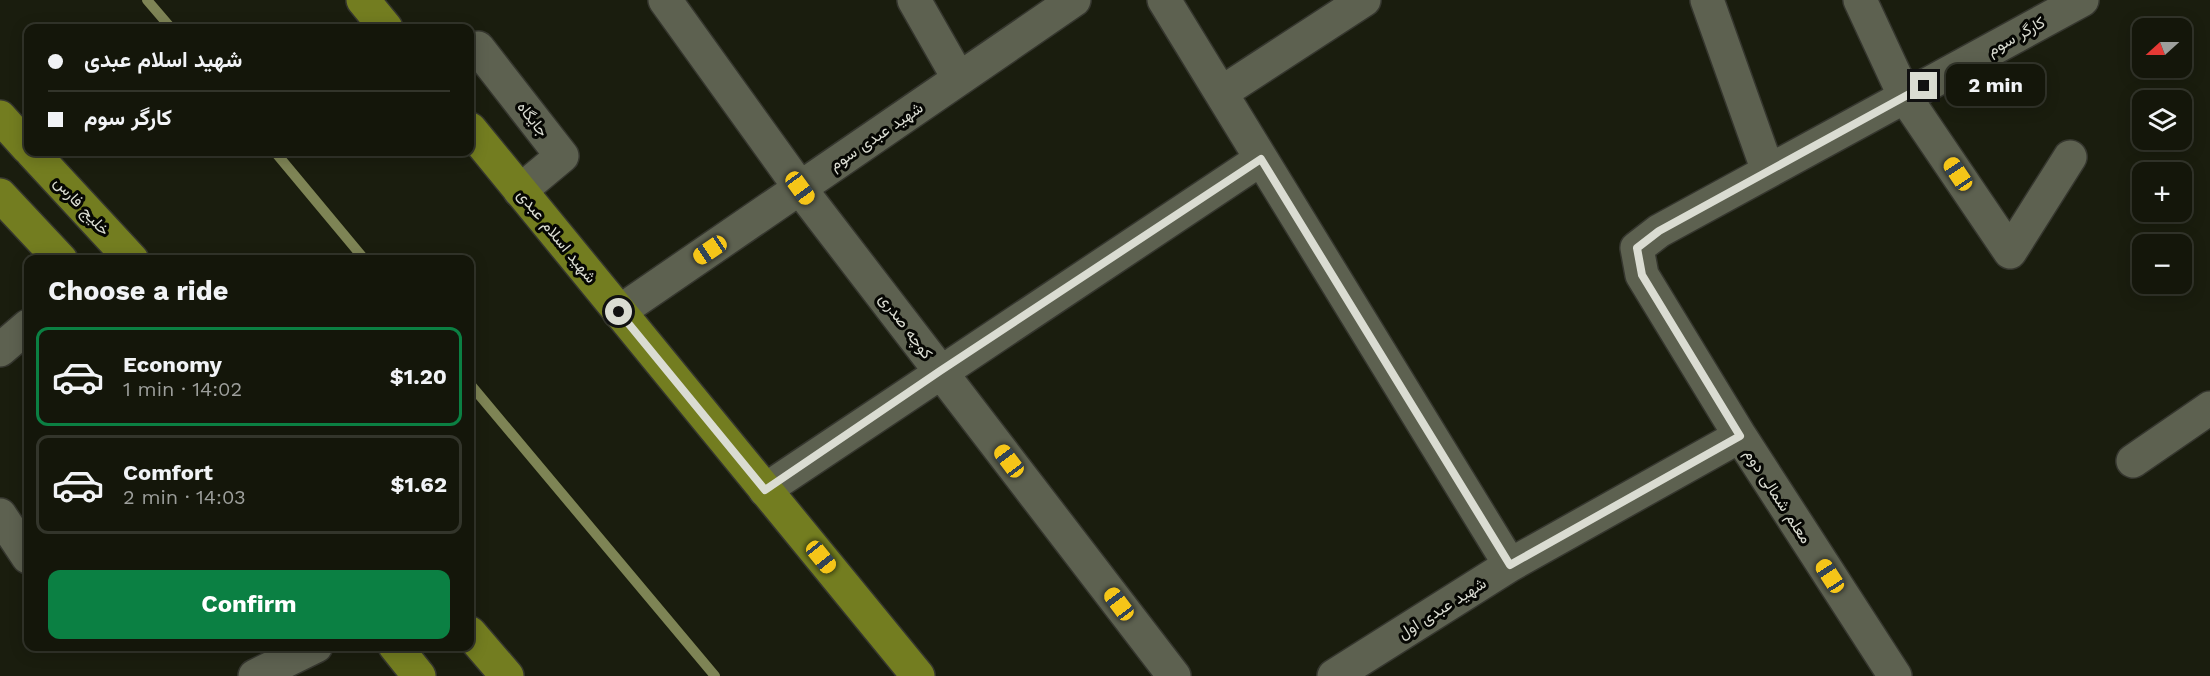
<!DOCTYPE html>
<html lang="en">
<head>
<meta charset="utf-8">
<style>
  body { margin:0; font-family:"Work Sans",Vazirmatn,sans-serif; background:#1d1f13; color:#f1f3f6; height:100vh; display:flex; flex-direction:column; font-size:22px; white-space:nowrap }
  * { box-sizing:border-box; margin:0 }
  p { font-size:20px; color:#9d9f9c }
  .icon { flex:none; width:33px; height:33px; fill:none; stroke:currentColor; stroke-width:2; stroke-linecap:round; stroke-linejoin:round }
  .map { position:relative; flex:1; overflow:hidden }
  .side { position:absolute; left:24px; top:255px; width:450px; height:396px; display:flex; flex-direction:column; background:#14160a; border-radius:12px; box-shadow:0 3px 15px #0003,0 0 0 2px #33352b }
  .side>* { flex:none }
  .guide { position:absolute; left:24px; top:24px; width:450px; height:132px; border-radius:12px; box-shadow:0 3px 15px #0003,0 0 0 2px #33352b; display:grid; align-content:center; height:132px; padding:0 24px; background:#14160a }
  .needle { width:39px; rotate:249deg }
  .fabs { position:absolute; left:2132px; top:18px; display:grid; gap:12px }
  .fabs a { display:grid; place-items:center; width:60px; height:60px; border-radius:12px; background:#14160a; box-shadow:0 3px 15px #0003,0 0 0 2px #33352b; font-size:30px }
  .end { position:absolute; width:27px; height:27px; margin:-14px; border:8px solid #dadcd2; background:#111; box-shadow:0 0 0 3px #111 }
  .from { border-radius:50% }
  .bubble { position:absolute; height:42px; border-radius:12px; background:#14160a; box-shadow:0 3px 15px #0003,0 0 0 2px #33352b; font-size:20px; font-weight:700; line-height:42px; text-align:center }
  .car { position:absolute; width:18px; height:36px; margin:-18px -9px; border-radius:8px; box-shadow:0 0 4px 2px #0007; background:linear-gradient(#f5c518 24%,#345 0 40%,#f5c518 0 76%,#345 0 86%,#f5c518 0) }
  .guide b { display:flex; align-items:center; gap:21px; height:57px; font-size:22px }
  .guide b+b { border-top:2px solid #33352b }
  .guide i { width:15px; height:15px; background:#f1f3f6 }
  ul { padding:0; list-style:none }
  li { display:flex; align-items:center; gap:18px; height:99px; margin:0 12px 9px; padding:0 12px; border:3px solid #33352b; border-radius:12px }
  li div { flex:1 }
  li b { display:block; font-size:22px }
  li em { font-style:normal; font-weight:700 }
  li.active { border-color:#0b8043 }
  li>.icon { width:54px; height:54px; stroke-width:1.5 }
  h2 { padding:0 24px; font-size:27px; line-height:72px }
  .cta { display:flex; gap:12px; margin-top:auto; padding:12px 24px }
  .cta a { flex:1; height:69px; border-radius:12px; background:#0b8043; color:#fff; font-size:24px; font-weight:700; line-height:69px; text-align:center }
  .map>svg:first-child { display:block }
</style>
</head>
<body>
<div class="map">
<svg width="2210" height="676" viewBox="0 0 2210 676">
  <rect width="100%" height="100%" fill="#1a1d0e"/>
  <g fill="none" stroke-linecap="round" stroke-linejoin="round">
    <path stroke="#7e8455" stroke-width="10" d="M147 0 171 28
      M275 152 365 260
      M470 384 715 676"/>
    <g stroke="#35362e" stroke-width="36">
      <path id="minor" d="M665 0 808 199 1174 676
        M914 0 959 79
        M1164 0 1510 565
        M1707 0 1768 171
        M1860 0 1905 97 2010 252 2070 157
        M470 55 478 48 562 156 520 191
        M1221 93 1364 0
        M619 312 1074 0
        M0 350 28 326
        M2133 461 2210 408
        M765 490 1261 159
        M0 515 28 557
        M255 676 316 646
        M1334 676 1510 565 1740 436
        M1895 676 1740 436 1642 275 1637 248 1659 231 2082 0"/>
    </g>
    <g stroke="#35362e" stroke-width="36">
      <path id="major" d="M363 0 386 28
        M0 117 28 148
        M470 129 918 676
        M32 152 132 260
        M0 195 61 260
        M470 633 507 676
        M395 646 419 676"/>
    </g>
    <use href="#minor" stroke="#5d6150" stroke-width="33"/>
    <use href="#major" stroke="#737d20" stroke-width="33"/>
  </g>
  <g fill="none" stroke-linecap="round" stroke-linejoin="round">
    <path stroke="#dadcd2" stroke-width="8" d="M619 312 765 490 940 371 1261 159 1510 565 1740 436 1642 275 1637 248 1659 231 1924 86"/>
  </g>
  <g text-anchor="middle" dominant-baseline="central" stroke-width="6" stroke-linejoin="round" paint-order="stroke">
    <g font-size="16" fill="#dadcd2" stroke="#060703">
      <text transform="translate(2016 36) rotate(-29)">کارگر سوم</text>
      <text transform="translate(533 119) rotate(52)">جایگاه</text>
      <text transform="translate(876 136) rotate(-34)">شهید عبدی سوم</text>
      <text transform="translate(82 206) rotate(47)">خلیج فارس</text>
      <text transform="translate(557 236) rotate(51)">شهید اسلام عبدی</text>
      <text transform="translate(906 326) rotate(53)">کوچه صدری</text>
      <text transform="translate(1778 496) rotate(57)">معلم شمالی دوم</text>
      <text transform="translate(1442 608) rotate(-32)">شهید عبدی اول</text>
    </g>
  </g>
</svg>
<div class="fabs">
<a><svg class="needle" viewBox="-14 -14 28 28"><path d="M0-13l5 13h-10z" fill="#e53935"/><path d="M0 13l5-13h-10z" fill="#9d9f9c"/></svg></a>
<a><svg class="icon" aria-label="layers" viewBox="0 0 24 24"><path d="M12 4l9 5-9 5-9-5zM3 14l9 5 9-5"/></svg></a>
<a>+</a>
<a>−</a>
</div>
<i class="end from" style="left:619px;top:312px"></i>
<i class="end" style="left:1924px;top:86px"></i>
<div class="bubble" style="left:1946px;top:64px;width:99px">2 min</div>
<i class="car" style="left:1958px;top:174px;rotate:326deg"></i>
<i class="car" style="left:800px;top:188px;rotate:144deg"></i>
<i class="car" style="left:710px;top:250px;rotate:236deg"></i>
<i class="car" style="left:1009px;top:461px;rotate:323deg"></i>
<i class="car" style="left:821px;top:557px;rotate:141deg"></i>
<i class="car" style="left:1830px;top:576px;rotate:327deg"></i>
<i class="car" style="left:1119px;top:604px;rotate:323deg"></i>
<div class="guide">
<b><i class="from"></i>شهید اسلام عبدی</b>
<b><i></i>کارگر سوم</b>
</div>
<section class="side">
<h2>Choose a ride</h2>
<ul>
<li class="active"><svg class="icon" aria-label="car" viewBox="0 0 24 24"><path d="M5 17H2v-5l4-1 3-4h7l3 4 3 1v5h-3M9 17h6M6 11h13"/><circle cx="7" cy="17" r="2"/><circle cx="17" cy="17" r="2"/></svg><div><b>Economy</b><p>1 min · 14:02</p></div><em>$1.20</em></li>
<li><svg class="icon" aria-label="car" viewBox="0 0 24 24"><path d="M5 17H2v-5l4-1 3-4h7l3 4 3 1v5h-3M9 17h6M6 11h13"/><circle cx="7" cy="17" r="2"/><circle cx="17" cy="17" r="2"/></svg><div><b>Comfort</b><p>2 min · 14:03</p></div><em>$1.62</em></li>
</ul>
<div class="cta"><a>Confirm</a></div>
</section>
</div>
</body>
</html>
